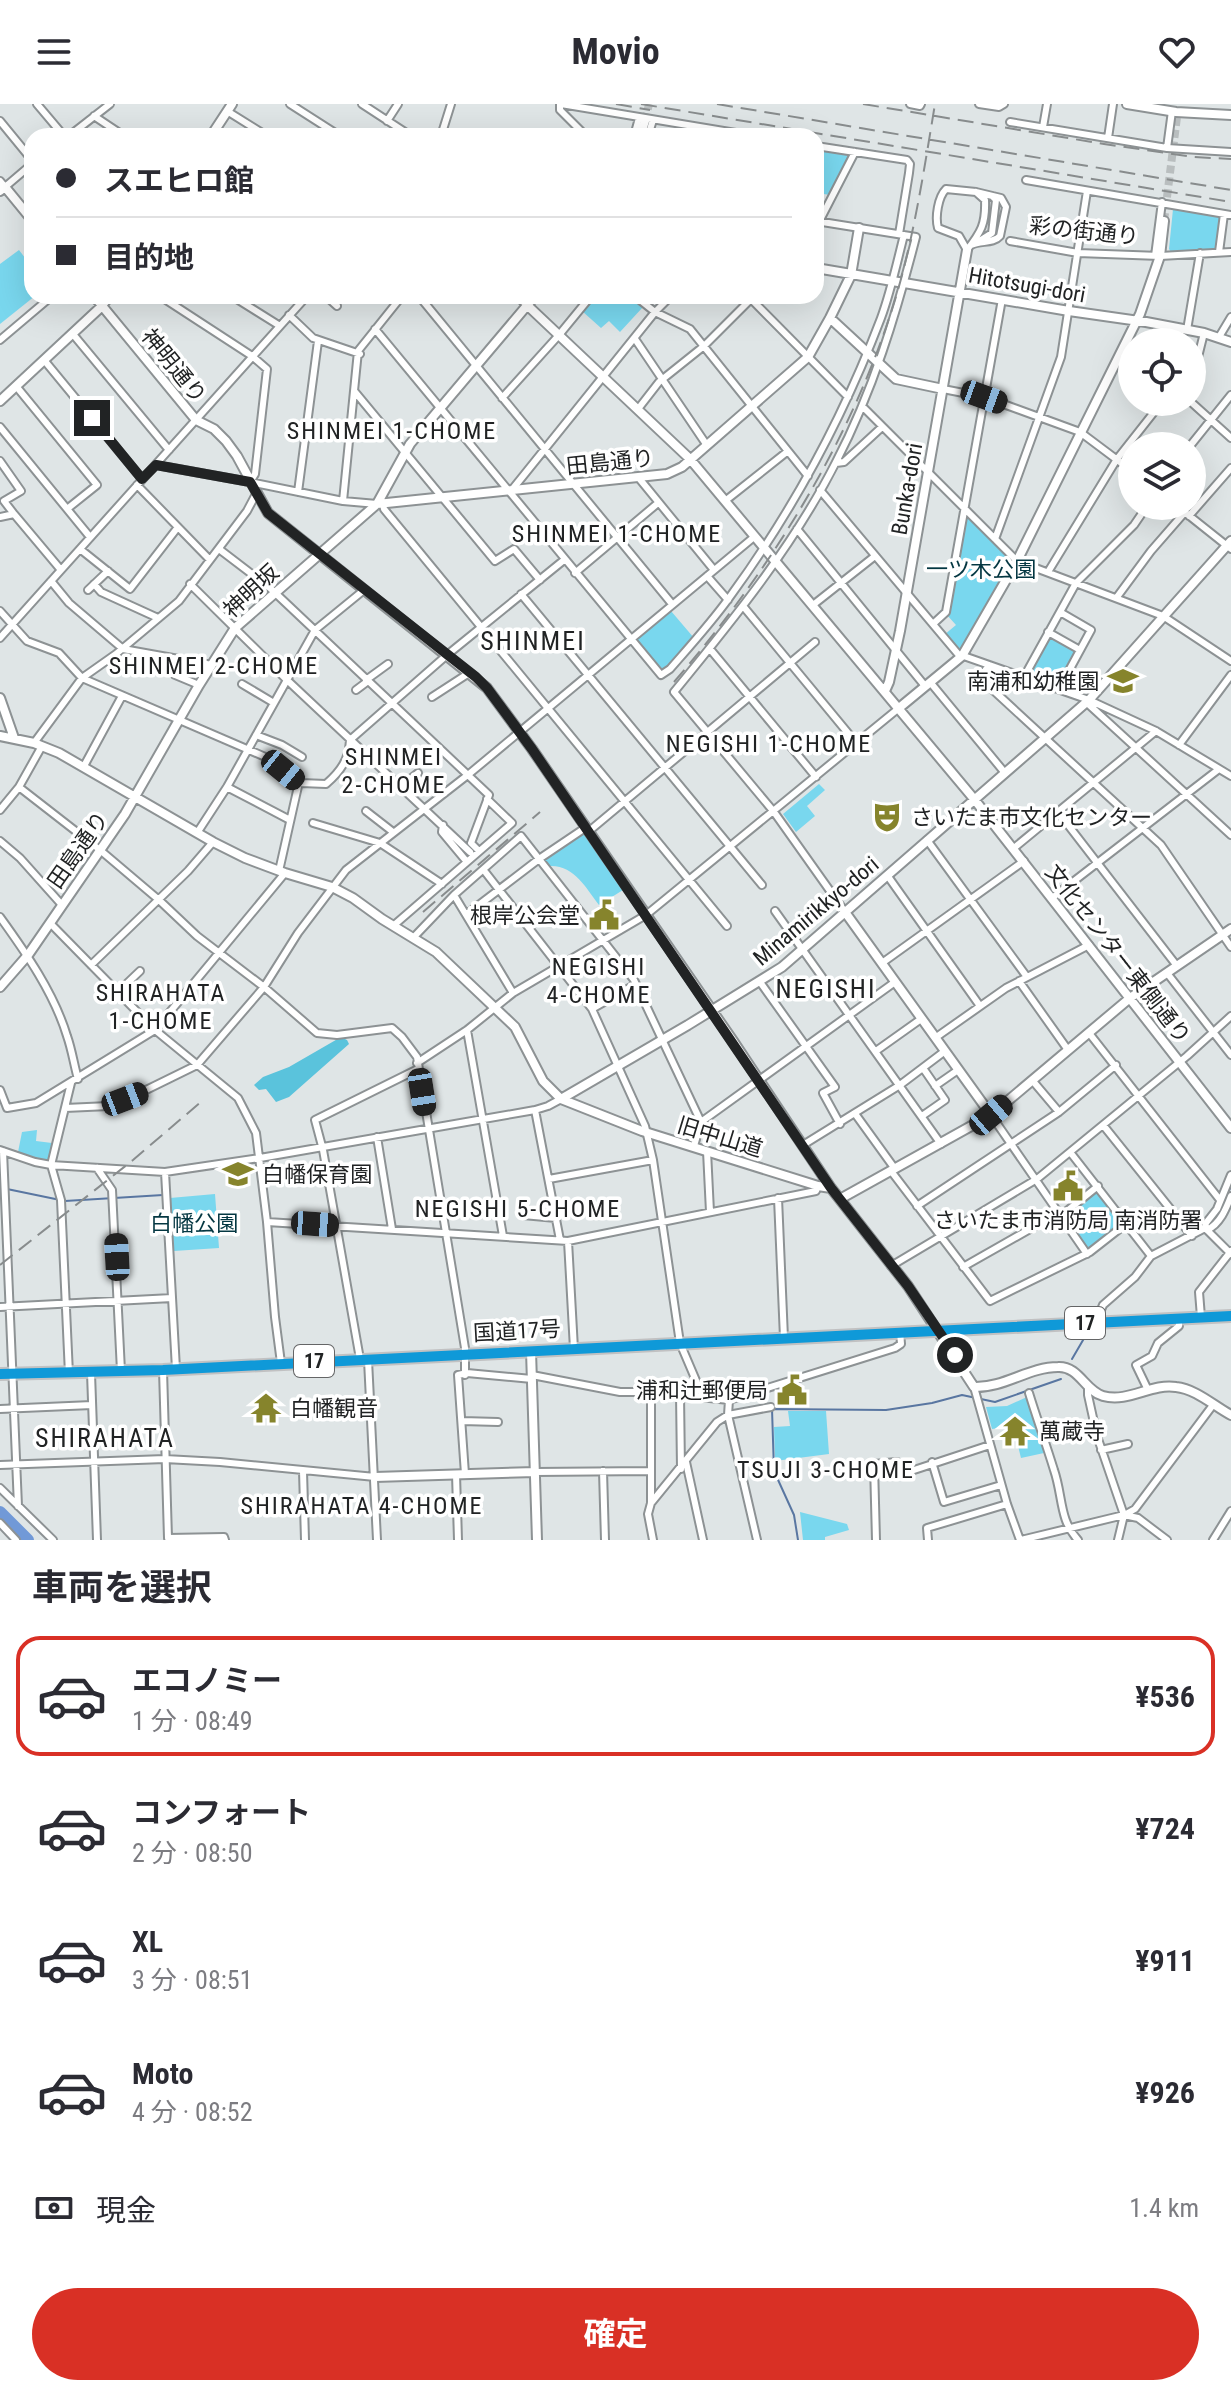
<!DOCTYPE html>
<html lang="ja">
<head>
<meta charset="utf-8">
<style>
  body { margin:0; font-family:"Roboto Condensed","Noto Sans JP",sans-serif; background:#f2f2f3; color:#2b2b33; height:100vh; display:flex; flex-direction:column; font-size:30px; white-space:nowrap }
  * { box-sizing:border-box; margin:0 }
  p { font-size:26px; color:#7c7c81 }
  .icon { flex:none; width:44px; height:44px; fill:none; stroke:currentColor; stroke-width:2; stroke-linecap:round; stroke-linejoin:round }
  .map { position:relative; height:1436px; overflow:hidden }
  .details { display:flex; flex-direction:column; background:#fff; flex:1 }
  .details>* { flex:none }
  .banner { position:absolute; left:24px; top:24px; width:800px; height:176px; border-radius:24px; box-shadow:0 8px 32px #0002; display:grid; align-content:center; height:176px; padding:0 32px; background:#fff }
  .controls { position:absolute; left:1118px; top:224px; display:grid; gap:16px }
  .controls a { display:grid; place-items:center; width:88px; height:88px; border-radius:50%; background:#fff; box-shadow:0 8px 32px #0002; font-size:40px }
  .end { position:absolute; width:36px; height:36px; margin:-18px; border:10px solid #212324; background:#fff; box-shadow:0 0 0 4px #fff }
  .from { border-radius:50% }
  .car { position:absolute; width:24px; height:48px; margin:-24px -12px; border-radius:10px; box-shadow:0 0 6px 2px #0007; background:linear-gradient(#222 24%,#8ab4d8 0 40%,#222 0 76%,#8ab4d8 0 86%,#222 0) }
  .banner b { display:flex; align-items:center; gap:28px; height:76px; font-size:30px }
  .banner b+b { border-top:2px solid #e1e1e2 }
  .banner i { width:20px; height:20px; background:#2b2b33 }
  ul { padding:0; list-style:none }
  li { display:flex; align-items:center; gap:24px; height:120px; margin:0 16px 12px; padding:0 16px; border:4px solid transparent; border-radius:24px }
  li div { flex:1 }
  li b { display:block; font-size:30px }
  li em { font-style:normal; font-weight:700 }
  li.active { border-color:#d93025 }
  li>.icon { width:72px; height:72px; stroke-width:1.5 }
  h2 { padding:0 32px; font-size:36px; line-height:96px }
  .pay { display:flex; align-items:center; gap:20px; height:88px; padding:0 32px; font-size:30px }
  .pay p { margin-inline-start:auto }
  .action { display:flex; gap:16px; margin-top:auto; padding:16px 32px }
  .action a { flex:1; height:92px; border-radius:48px; background:#d93025; color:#fff; font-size:32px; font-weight:700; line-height:92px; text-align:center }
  header { display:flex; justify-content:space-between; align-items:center; height:104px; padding:0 32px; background:#fff; font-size:36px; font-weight:700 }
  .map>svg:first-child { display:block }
</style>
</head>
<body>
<header><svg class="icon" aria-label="menu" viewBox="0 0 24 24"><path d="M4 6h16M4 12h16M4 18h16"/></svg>Movio<svg class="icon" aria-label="heart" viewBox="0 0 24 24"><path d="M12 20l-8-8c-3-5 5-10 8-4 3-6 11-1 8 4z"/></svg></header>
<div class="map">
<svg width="1231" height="1436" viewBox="0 0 1231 1436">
  <rect width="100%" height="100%" fill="#dfe5e6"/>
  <path fill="#79d7ee" d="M816 45 850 50 831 91 816 89Z
    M1173 105 1219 113 1221 115 1218 144 1215 146 1171 148 1169 145Z
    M19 146 32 163V192H35L0 220V160Z
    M593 192H630L643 203 620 228 609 217 601 224 582 207Z
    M968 414 1012 457 996 489 960 546 957 547 944 531 956 521 947 511 966 415Z
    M671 507 694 534 669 564 661 566 637 537 638 534Z
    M1050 533 1075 547 1057 580 1029 570Z
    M819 680 825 686 807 702 815 712 796 728 783 710Z
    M583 727 623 786 599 801C586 784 574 761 550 762L544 755Z
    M37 1026 36 1037 52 1039 48 1057 18 1048 22 1028Z
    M1096 1087 1100 1088 1122 1119 1088 1144 1067 1114V1111Z
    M215 1090 219 1144 174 1147 170 1094Z
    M1027 1293 1044 1349 1021 1354 1013 1322 992 1325 986 1303 1007 1302Z
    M788 1307H826L829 1350 775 1357 774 1323 790 1322Z
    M800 1408 847 1420 849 1426 825 1433V1436H803Z"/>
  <path fill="#5ac3dc" d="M341 933 347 936 349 940 289 993 276 998 266 985 259 986 254 981 263 973 289 963Z"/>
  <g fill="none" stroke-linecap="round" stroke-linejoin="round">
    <path stroke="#5976a1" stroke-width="2" d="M7 1085 65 1097 163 1091
      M1212 1117 1220 1108 1231 1082
      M1072 1255 1086 1231
      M798 1436 794 1411 774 1367 772 1305 886 1306 932 1299 962 1291 995 1298 1061 1275"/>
    <path stroke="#7199d7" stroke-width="12" d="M0 1408 28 1436"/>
    <path stroke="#b9bebf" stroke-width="8" stroke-dasharray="8 4" stroke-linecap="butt" d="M645 17 649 0
      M1164 117 1177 13"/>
    <g stroke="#8d9294" stroke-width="10">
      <path id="street" d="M37 0 64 32
        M290 0 340 32
        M362 0 411 32
        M560 0V6L586 32
        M561 0 754 32
        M910 0 920 2 921 0
        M979 0 999 3 1004 0
        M227 7 267 32
        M94 12 124 32
        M0 17 32 56
        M387 17 398 0
        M1010 18 1167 44 1231 48
        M1043 23 1047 0
        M69 32 110 0
        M441 32 451 0
        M634 32 639 14
        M648 32 653 16
        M1108 34 1113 0
        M816 42 907 56 910 60 909 69 899 130
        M1167 44 1172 7
        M1026 76 1231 111
        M0 77 5 83 32 60
        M816 117 916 133C896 211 873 287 836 358 794 441 733 516 674 588L774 708 845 808
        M819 118 855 48
        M981 136 992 129 996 96 992 92
        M1010 137 1078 149 1160 152 1231 148
        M971 141C981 136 993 140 1000 132L1006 103 1001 94 976 88 946 85C938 93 935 113 938 124L959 132 967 146C981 128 986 120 985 96L976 88
        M1219 148 1224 110
        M1155 152 1162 98
        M232 192 280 222
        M326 192 337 202
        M419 192 672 500
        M516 192 527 201
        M635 192 655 208 690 225 808 372
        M751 195 848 293
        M289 211 313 234 360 250
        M375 225 661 571 670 565C690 542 711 519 729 494 792 408 843 314 881 214 891 187 897 158 904 131
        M1187 226 1200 149
        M72 229 169 346
        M1219 233 1231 213
        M635 235 706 340
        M0 236 52 192
        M44 256 142 375
        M1192 262 1197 257 1204 229
        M16 282 97 381 67 405
        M943 285 984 293 1080 328 1132 367
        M355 288 495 457 514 445 540 476
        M502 294 559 231 591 192
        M1191 298 1231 334
        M862 302 1017 457 1163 512 1231 557
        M638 305 659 278 704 242 754 192
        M0 323 90 433
        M1190 342 1231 291
        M0 357 21 387 4 397 14 410
        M836 359 844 358 882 323
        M156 361 250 378 255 370 267 265 252 252 160 192
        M638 373 714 466
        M250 378 343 397 377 400
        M137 381 210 456
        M820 386 958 550 1089 596 1156 627 1231 672
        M511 387 655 208 671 192
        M298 388 318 237
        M343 397 358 247 402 192
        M725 397 788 347
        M383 400 384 405 727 822
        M1177 402 1231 445
        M1189 412 1231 364
        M0 413 14 410 61 466
        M797 425 925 582
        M995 435 1061 253 1087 87
        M80 445 130 485 178 423
        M219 445 270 484 489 691 471 739 479 747
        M1048 468 1117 355 1162 298
        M575 469 658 399
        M707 472 728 496
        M51 477 69 499 123 545 212 561
        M94 480 101 488 158 514
        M190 480 287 576 470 748
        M88 486 108 467
        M521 490 762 781
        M1117 493 1151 447 1185 408
        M813 501 875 452
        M743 502 857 640
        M0 507 27 537 59 549 82 574 270 655 301 679 326 680C341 667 349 655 350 636L447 551 564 456
        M933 520 946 508 1002 195
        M1048 528 1080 546
        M0 534 307 192
        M710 545 816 673
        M989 561 980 574 1161 741 1231 843
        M175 571 199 581
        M1024 573 1076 479 1134 421 1147 402
        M366 576 388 560
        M930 578 1005 669
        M242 580 274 599
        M1059 585 1091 526 1060 508
        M356 586 368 577
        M432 593 469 569
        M1086 598 1231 731
        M256 631 282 641 302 653
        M34 639 82 574 116 550 179 497 247 407 256 390
        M1179 641 1231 571
        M84 662 122 592
        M402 682 418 669
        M19 683 100 746 159 796 197 832 264 883 317 929 337 931 392 924 402 933 417 953 465 1244V1271
        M227 683 290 716
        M0 706 19 683 42 642
        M366 707 393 728
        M1058 708 1177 862
        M313 719 380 739 442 780
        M443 721 442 728 467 758
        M588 728 815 538
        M197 729 227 683 315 526 364 486
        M927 736 1027 873
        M0 737 20 754 62 801
        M1014 744 1156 627
        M279 767 299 678
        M486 769 592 905 645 1022 653 1056 680 1239 703 1293
        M887 771 980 902
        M454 791 513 889
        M1052 794 1219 665
        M775 807 941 1040
        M467 810 539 755 585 724
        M0 813C26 849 54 889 67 932 72 946 74 961 78 975
        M50 819 155 926 238 994 256 1029 267 1118 275 1213 281 1259
        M393 822 512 719 487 695
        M413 834 454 791 521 732 634 876 701 1018
        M882 859 1024 757
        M91 861 188 767 213 738
        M1167 869 1231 951
        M1019 877 1068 946
        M760 878 835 983 823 989 840 1020
        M118 888 140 867
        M592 905 636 880
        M467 926 503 1132
        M1089 929 1220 1096
        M935 934 1006 884 1089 841
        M876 947 921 915
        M417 959 467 926 513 889 646 811 899 604
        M1032 976 1059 1008
        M935 982 958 966
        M0 986 7 1004 36 999 155 926 285 769
        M65 1004 109 1002 142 988 197 961 264 883 298 829 346 766 469 670 754 433
        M535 1006 560 1136
        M856 1011 895 1065
        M991 1011 1087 1150
        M922 1012 945 996 923 964
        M1103 1021 1192 1132
        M377 1033 392 1125
        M803 1041 900 981 945 947
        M694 1042 701 1018 895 878
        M0 1046 35 1058 51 1061 165 1068 260 1054 535 1006 548 1002 561 995
        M3 1047 18 1402
        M707 1047 710 1108
        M1070 1048 1151 1152
        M97 1064 112 1086 121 1267
        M891 1067 990 1197 1090 1148 1127 1119
        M165 1068 176 1265
        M549 1075 653 1056
        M778 1094 784 1234
        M917 1102 1059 1008 1116 961
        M523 1111 556 1114
        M1062 1111 1098 1082
        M267 1118 568 1137 816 1087 818 1082
        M1205 1124 1231 1150
        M1207 1126C1220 1120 1226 1105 1231 1092
        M568 1137 574 1245
        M891 1162 1037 1075 1187 952 1231 912
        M963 1163 1060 1108
        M0 1203 172 1194
        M1201 1213 1199 1188 1231 1147
        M1096 1218 1103 1201 1135 1173 1151 1152 1205 1124 1206 1119 1217 1105 1231 1071
        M360 1255 323 1046 315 1016 418 965
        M368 1256 377 1436
        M163 1266 168 1434 224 1433 225 1436
        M91 1269 97 1436
        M69 1270 61 1096 51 1061 71 979
        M532 1271 620 1288H651L729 1296 895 1244 901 1240 900 1227
        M974 1283 1007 1400 1020 1436
        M1088 1283V1291L1097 1332 1124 1411 1118 1436
        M1148 1286 1136 1261 1152 1252 1158 1239 1179 1222V1214
        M1029 1289C1037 1315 1046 1340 1054 1366 1063 1392 1059 1416 1078 1436
        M680 1290 681 1365
        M729 1296 728 1311 757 1436
        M0 1305 92 1301
        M462 1317 498 1318
        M1101 1346 1128 1340
        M686 1358 703 1436
        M932 1358 944 1398 1001 1381
        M0 1361 165 1355 220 1358 375 1373
        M303 1367 305 1436
        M603 1367 605 1436
        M651 1367V1288
        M535 1368 651 1367V1399L648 1410 653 1436
        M456 1370 458 1436
        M465 1370 458 1271 467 1269 532 1275
        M0 1384 53 1436
        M651 1399 717 1318 728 1311 771 1303
        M1126 1410 1135 1405 1213 1301
        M0 1419 16 1436
        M876 1436 874 1360 897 1358 911 1367 990 1341
        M928 1436 927 1424 1007 1400
        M1021 1436 1124 1411 1138 1414 1167 1436
        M1213 1436 1231 1407"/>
    </g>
    <g stroke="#8d9294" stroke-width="12">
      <path id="secondary" d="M1127 0 1176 8 1231 11
        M211 32 232 0
        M640 32 645 17
        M0 87 5 83 32 116
        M816 164 1069 207 1146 218 1204 229 1231 238
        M94 192 196 316 214 325 226 337 237 352 268 409 487 584 532 645 733 937 831 1084 908 1182 974 1283C1004 1284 1029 1263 1058 1263 1079 1262 1085 1287 1103 1292 1129 1299 1151 1279 1176 1283 1196 1285 1214 1302 1231 1311
        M527 201 690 355 974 695 1231 1024
        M830 214 896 275 943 285
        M0 297 102 202 109 192
        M377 400 667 370 682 363 808 253 830 214 851 171 859 124
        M885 587 889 578 900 527 967 146
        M0 594 14 634
        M899 604 962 552 1017 457 1140 210 1160 152 1164 117
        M0 632 34 639 59 649 213 738 245 754 285 769 332 783 353 794 382 815 436 848 515 923 543 977 561 995 642 1027 818 1082 831 1084
        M845 808 991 1011
        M0 883 28 851 125 710 199 581 235 524 377 400 410 340 535 192
        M561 995 688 921 782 863 1089 596 1231 437
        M840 1095 991 1011 1130 894 1231 825
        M531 1247 537 1436
        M375 1373 535 1368"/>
    </g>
    <g stroke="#c1c1c2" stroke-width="14">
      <path id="highway" d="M0 1270 163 1266 1231 1212"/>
    </g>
    <use href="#street" stroke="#fff" stroke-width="6"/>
    <use href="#secondary" stroke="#fff" stroke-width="8"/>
    <use href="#highway" stroke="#0f99d8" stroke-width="10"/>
    <path stroke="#888c8d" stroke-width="2" stroke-dasharray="16 8" stroke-linecap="butt" d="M616 0 650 6
      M641 0 1231 98
      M717 0 1231 86
      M863 0 1104 40 1194 53 1231 55
      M674 578C770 467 851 338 895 196 914 133 924 66 935 0
      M423 808 540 708
      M0 1161 133 1056 202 997"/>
  </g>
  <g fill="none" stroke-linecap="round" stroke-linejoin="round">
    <path stroke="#212324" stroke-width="10" d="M92 314 142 375 156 361 250 378 268 409 476 573 487 584 532 645 831 1084 908 1182 955 1251"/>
  </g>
  <defs>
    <g id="school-bare" transform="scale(2.4)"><path d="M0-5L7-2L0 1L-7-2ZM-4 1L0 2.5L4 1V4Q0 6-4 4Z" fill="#86842c" stroke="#fff" stroke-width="2.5" paint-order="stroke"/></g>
    <g id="theatre-bare" transform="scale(2.4)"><path d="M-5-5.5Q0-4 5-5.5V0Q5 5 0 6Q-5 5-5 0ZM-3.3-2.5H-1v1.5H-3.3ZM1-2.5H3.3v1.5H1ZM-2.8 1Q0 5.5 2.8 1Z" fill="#86842c" stroke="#fff" stroke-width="2.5" paint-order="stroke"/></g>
    <g id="civic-bare" transform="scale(2.4)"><path d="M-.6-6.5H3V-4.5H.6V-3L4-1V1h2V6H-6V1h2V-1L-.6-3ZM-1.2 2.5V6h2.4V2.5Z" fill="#86842c" stroke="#fff" stroke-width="2.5" paint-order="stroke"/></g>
    <g id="temple-bare" transform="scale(2.4)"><path d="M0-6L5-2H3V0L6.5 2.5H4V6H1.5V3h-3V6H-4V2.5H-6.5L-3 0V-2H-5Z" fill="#86842c" stroke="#fff" stroke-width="2.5" paint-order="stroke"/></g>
  </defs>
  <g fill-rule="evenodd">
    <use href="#school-bare" x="1123" y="577"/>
    <use href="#theatre-bare" x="887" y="713"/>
    <use href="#civic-bare" x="604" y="811"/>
    <use href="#school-bare" x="238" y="1070"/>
    <use href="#civic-bare" x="1068" y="1082"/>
    <use href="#civic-bare" x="792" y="1286"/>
    <use href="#temple-bare" x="266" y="1304"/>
    <use href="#temple-bare" x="1015" y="1327"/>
  </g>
  <g text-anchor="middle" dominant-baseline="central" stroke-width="7" stroke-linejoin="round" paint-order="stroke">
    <g fill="#fff" stroke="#646566" stroke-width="2">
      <rect x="1065" y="1203" width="40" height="32" rx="6"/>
      <rect x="294" y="1241" width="40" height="32" rx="6"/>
    </g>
    <g font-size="20" font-weight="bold" fill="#212324">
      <text x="1085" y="1219">17</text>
      <text x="314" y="1257">17</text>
    </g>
    <g font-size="22" fill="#212324" stroke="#fff">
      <text transform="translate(1084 127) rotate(6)">彩の街通り</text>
      <text transform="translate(1027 181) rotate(10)">Hitotsugi-dori</text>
      <text transform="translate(174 262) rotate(51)">神明通り</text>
      <text transform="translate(610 358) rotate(-6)">田島通り</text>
      <text transform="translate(907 385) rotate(-80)">Bunka-dori</text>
      <text transform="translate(251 487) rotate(-43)">神明坂</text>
      <text transform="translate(78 746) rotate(-55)">田島通り</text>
      <text transform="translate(816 807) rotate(-40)">Minamirikkyo-dori</text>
      <text transform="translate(1118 850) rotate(52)">文化センター東側通り</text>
      <text transform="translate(720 1033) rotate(17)">旧中山道</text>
      <text transform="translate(517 1227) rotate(-3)">国道17号</text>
    </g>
    <g font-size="22" fill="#043742" stroke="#fff">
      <text x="981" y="465">一ツ木公園</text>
      <text x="194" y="1119">白幡公園</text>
    </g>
    <g font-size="22" fill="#212324" stroke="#fff" text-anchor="start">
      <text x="1099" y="577" text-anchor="end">南浦和幼稚園</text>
      <text x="911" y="713">さいたま市文化センター</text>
      <text x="580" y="811" text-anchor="end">根岸公会堂</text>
      <text x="262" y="1070">白幡保育園</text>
      <text x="1068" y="1116" text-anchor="middle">さいたま市消防局 南消防署</text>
      <text x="768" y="1286" text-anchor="end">浦和辻郵便局</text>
      <text x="290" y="1304">白幡観音</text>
      <text x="1039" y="1327">萬蔵寺</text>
    </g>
    <g font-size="24" letter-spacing="2" fill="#212324" stroke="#fff">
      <text x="392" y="327">SHINMEI 1-CHOME</text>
      <text x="617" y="430">SHINMEI 1-CHOME</text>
      <text x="214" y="562">SHINMEI 2-CHOME</text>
      <text x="769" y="640">NEGISHI 1-CHOME</text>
      <text x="394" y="653">SHINMEI<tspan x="394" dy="28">2-CHOME</tspan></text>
      <text x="599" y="863">NEGISHI<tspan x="599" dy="28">4-CHOME</tspan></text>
      <text x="161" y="889">SHIRAHATA<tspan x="161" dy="28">1-CHOME</tspan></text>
      <text x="518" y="1105">NEGISHI 5-CHOME</text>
      <text x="826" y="1366">TSUJI 3-CHOME</text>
      <text x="362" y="1402">SHIRAHATA 4-CHOME</text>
    </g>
    <g font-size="26" letter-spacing="2" fill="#212324" stroke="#fff">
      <text x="533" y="537">SHINMEI</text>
      <text x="826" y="885">NEGISHI</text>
      <text x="105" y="1334">SHIRAHATA</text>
    </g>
  </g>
</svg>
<div class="controls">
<a><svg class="icon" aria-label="locate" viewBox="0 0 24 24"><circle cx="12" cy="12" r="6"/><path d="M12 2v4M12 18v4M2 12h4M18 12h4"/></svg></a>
<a><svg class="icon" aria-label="layers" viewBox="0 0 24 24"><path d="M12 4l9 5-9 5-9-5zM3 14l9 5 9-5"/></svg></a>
</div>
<i class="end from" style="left:955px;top:1251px"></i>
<i class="end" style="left:92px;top:314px"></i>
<i class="car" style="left:984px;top:293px;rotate:110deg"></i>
<i class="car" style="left:283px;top:666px;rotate:129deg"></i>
<i class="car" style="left:422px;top:988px;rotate:171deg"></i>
<i class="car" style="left:125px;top:995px;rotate:69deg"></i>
<i class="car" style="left:991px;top:1011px;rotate:50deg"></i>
<i class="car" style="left:315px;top:1120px;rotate:94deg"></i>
<i class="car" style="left:117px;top:1153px;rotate:357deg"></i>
<div class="banner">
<b><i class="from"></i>スエヒロ館</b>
<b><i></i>目的地</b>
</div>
</div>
<section class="details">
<h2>車両を選択</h2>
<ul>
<li class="active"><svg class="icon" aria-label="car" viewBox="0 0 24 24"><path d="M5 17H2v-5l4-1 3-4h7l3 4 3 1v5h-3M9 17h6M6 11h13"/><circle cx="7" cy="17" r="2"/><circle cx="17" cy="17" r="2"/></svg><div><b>エコノミー</b><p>1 分 · 08:49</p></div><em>¥536</em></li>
<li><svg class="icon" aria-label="car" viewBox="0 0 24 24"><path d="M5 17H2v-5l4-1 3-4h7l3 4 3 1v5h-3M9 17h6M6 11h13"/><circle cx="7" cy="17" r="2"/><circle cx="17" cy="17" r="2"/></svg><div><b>コンフォート</b><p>2 分 · 08:50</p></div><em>¥724</em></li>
<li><svg class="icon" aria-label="car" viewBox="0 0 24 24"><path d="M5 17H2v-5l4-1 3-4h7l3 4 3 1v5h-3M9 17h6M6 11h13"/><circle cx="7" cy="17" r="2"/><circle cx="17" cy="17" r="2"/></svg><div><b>XL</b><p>3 分 · 08:51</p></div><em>¥911</em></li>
<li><svg class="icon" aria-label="car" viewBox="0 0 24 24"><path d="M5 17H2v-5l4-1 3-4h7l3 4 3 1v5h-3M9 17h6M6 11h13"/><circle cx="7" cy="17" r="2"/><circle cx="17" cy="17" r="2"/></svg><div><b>Moto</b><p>4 分 · 08:52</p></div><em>¥926</em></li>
</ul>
<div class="pay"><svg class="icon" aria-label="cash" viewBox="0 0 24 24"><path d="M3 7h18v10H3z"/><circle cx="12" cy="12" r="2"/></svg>現金<p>1.4 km</p></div>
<div class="action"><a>確定</a></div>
</section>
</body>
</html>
